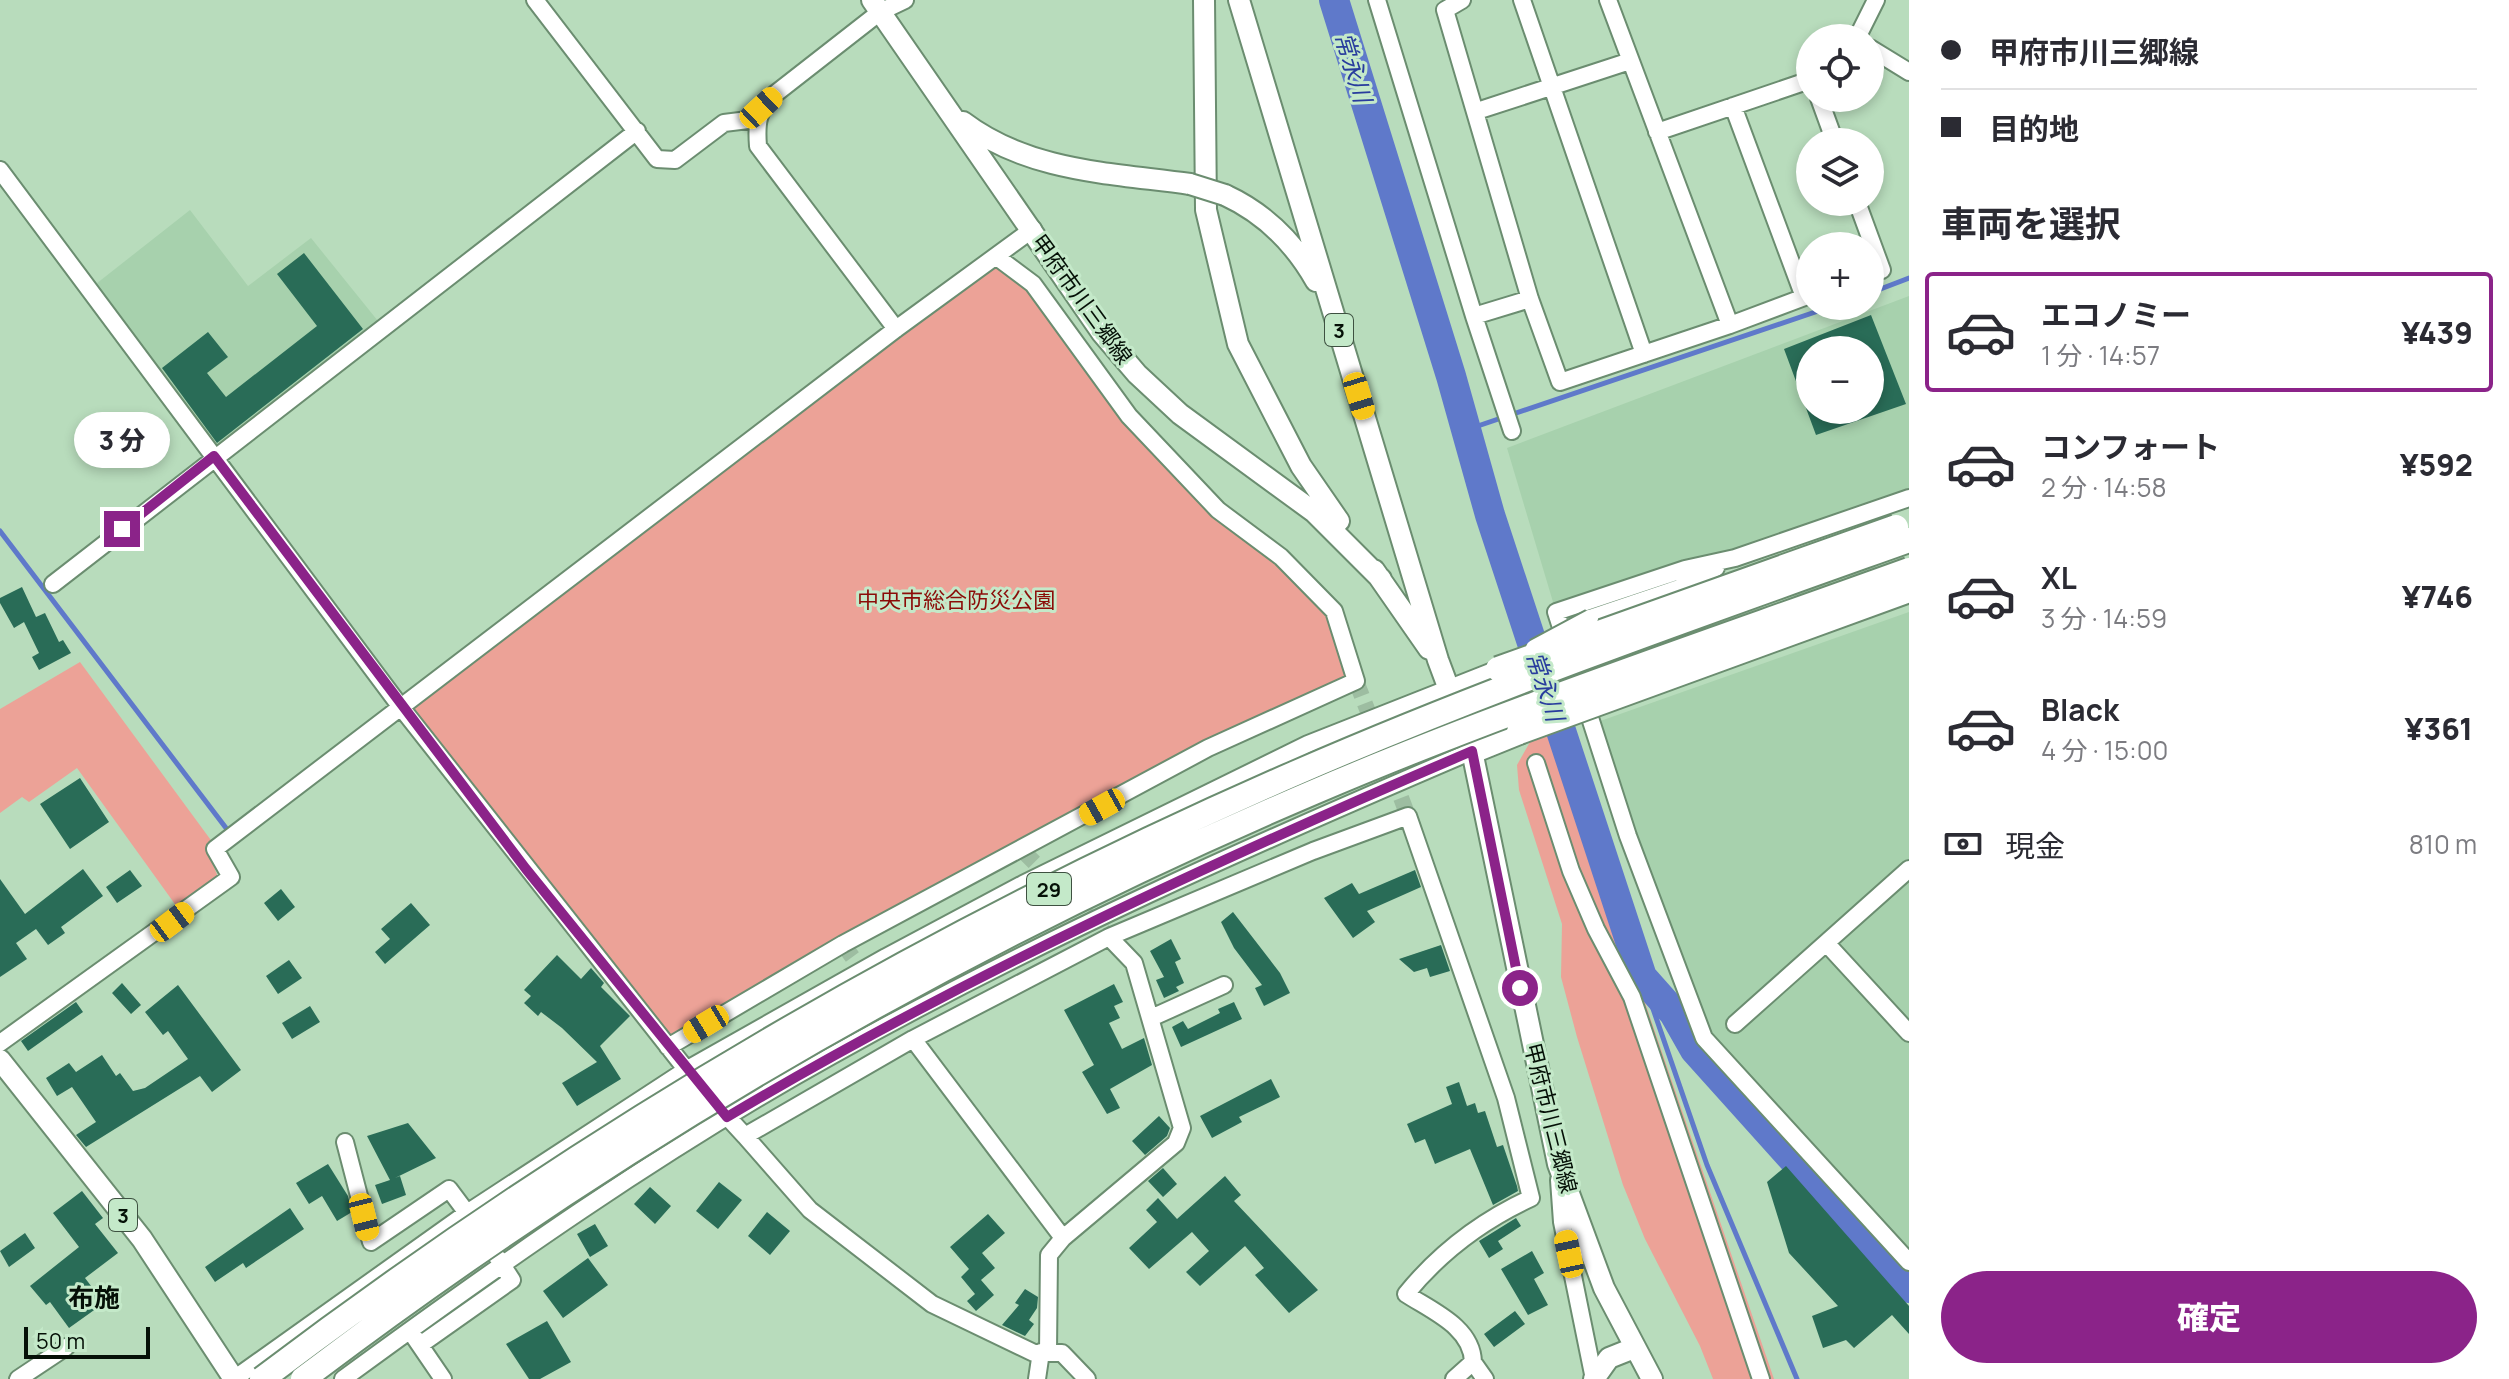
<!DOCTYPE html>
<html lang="ja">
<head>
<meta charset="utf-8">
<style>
  body { margin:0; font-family:Manrope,"Noto Sans JP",sans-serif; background:#f7f7f7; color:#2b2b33; height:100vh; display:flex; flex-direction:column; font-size:30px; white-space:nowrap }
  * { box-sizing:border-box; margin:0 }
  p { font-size:26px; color:#7c7c81 }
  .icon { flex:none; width:44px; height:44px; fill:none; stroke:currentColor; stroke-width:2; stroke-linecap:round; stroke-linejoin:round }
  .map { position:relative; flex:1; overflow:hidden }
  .drawer { display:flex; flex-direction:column; background:#fff; width:600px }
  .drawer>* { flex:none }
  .guide { display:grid; align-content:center; height:176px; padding:0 32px; background:#fff }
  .controls { position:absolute; left:1796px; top:24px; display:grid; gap:16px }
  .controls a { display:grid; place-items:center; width:88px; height:88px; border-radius:50%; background:#fff; box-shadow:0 4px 12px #0003; font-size:40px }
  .scale { position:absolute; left:24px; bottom:20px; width:126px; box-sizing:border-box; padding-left:8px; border:4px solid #051007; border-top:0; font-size:22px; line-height:28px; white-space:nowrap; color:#051007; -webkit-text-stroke:6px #c4e9c9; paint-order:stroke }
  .end { position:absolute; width:36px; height:36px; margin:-18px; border:10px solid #8b2389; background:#fff; box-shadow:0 0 0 4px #fff }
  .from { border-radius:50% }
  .bubble { position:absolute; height:56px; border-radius:28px; background:#fff; box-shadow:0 4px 12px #0003; font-size:26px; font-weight:800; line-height:56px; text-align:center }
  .car { position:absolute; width:24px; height:48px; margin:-24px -12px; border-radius:10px; box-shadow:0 0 6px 2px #0007; background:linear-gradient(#f5c518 24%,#345 0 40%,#f5c518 0 76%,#345 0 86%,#f5c518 0) }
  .guide b { display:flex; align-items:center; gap:28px; height:76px; font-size:30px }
  .guide b+b { border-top:2px solid #e1e1e2 }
  .guide i { width:20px; height:20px; background:#2b2b33 }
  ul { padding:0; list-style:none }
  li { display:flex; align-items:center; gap:24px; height:120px; margin:0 16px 12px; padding:0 16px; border:4px solid transparent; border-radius:8px }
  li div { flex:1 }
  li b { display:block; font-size:30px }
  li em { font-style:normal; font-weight:800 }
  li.current { border-color:#8b2389 }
  li>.icon { width:72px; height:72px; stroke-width:1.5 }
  h2 { padding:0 32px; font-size:36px; line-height:96px }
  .pay { display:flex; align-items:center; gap:20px; height:88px; padding:0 32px; font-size:30px }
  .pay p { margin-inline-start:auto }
  .action { display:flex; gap:16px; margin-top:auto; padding:16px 32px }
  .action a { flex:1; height:92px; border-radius:48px; background:#8b2389; color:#fff; font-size:32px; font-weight:800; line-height:92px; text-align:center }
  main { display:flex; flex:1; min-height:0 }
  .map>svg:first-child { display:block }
</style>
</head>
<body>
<main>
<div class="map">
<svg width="1909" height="1379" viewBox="0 0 1909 1379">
  <rect width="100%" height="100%" fill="#b8dcbc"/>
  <path fill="#a7d1ad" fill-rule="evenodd" d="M190 210 248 286 311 238 382 326 214 456 87 291Z
    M1909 296V498L1556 612 1507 448ZM1810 350H1870V410H1810Z
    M1909 612V1257L1711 1037 1589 725Z"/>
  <path fill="#eca297" d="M997 257 1033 284 1129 416 1334 611 1356 681 1208 748 668 1047 400 706Z
    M80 662 213 843 206 848 218 877 177 907 77 768 29 802 22 797 0 813V709Z
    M1553 734 1774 1379H1713L1700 1346 1645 1239 1623 1185 1577 1037 1561 977 1562 924 1519 790 1517 765 1530 742Z"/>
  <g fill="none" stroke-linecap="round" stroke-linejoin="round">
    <path stroke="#5f79ca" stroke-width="5" d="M1870 293 1909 278
      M1466 430 1833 306
      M0 531 226 828
      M1642 977 1707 1165 1797 1379"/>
    <path stroke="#5f79ca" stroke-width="30" d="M1334 0 1451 376 1490 515 1642 977 1674 1013 1695 1050 1909 1288"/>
  </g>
  <path fill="#296c57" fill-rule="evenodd" d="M304 253 363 329 217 443 162 368 208 332 228 357 207 373 226 397 317 326 277 274Z
    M1871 315 1906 404 1816 435 1784 349ZM1810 350H1870V410H1810Z
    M22 587 36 617 45 613 59 642 63 640 71 653 39 670 32 657 39 653 24 622 14 628 0 603V598Z
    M80 778 109 822 70 849 40 804Z
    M83 869 103 896 61 927 65 933 48 945 36 929 16 943 27 959 0 977V879L25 914Z
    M130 870 142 886 117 903 106 887Z
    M1415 870 1421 887 1367 911 1375 922 1353 938 1324 898 1352 883 1359 894Z
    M281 889 295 907 278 921 264 903Z
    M411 903 430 925 385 964 375 952 390 939 381 929Z
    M1233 912 1280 973 1290 993 1264 1006 1255 988 1262 985 1234 948 1221 922Z
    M1171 939 1181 959 1175 962 1184 983 1176 987 1179 991 1164 998 1156 980 1164 977 1150 951Z
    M1441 945 1450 971 1430 977 1427 968 1414 972 1399 959Z
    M557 955 581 979 591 968 604 983 601 987 630 1016 600 1046 621 1079 577 1106 562 1083 597 1062 562 1028 541 1012 538 1016 524 1003 531 996 524 990Z
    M289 960 302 978 278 994 266 976Z
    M122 983 141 1005 131 1014 112 993Z
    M1114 984 1123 1002 1114 1006 1120 1018 1109 1023 1122 1049 1144 1038 1152 1065 1110 1089 1120 1108 1107 1114 1082 1072 1094 1065 1064 1010Z
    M178 985 241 1070 212 1092 200 1076 86 1147 76 1135 96 1122 72 1087 57 1096 46 1078 69 1063 76 1072 102 1055 116 1076 120 1073 133 1091 145 1088 188 1059 168 1031 163 1035 145 1012Z
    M76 1002 83 1012 28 1051 21 1041Z
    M1234 1002 1242 1019 1181 1047 1172 1027 1183 1021 1188 1029 1220 1013 1218 1009Z
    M310 1006 320 1022 292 1039 282 1023Z
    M1271 1079 1280 1097 1239 1117 1242 1122 1212 1138 1200 1116Z
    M1459 1082 1467 1106 1475 1103 1478 1113 1485 1111 1497 1147 1503 1145 1517 1186 1518 1191 1493 1205 1470 1149 1435 1164 1425 1139 1415 1143 1407 1124 1452 1104 1446 1087Z
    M1159 1116 1170 1128 1167 1136 1145 1155 1132 1141Z
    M408 1123 436 1158 395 1178 400 1176 406 1195 382 1204 375 1185 390 1180 367 1136Z
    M328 1164 348 1196 352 1212 337 1221 322 1196 309 1204 296 1183Z
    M1786 1166 1909 1306V1334L1892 1315 1854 1348 1846 1340 1823 1348 1812 1316 1838 1306 1789 1253 1767 1182Z
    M1163 1168 1177 1184 1163 1197 1148 1181Z
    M1225 1176 1241 1195 1234 1201 1318 1290 1289 1313 1255 1275 1264 1268 1245 1246 1200 1286 1186 1272 1209 1251 1192 1232 1149 1269 1129 1248 1157 1222 1146 1210 1158 1198 1177 1219Z
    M719 1182 742 1200 718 1229 696 1211Z
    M650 1187 671 1206 655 1224 634 1204Z
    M82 1191 103 1218 95 1224 118 1253 85 1278 104 1303 69 1328 50 1302 46 1305 30 1286 79 1247 53 1213Z
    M290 1208 304 1229 246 1268 243 1263 215 1282 205 1267Z
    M767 1212 790 1231 770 1255 748 1236Z
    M988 1214 1005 1233 982 1253 995 1268 981 1280 994 1295 976 1311 967 1301 975 1294 961 1277 969 1269 950 1247Z
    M1516 1218 1521 1226 1498 1241 1503 1249 1489 1258 1479 1241Z
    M595 1224 608 1246 590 1257 577 1234Z
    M25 1233 35 1248 9 1267 0 1251Z
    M1532 1251 1544 1273 1534 1279 1548 1305 1528 1315 1501 1269Z
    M588 1258 608 1285 563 1318 543 1291Z
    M1025 1289 1038 1297 1037 1308 1029 1320 1034 1324 1025 1336 1002 1325 1019 1305 1015 1303Z
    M1515 1311 1525 1324 1494 1347 1484 1334Z
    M547 1321 571 1362 540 1379H529L506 1344Z"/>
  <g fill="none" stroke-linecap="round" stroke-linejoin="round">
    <path stroke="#9dbda1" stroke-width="16" stroke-dasharray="16 8" stroke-linecap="butt" d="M1356 681 1376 732
      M1384 753 1408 816
      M1023 851 1053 881
      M1069 897 1109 937
      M843 944 869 980"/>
    <g stroke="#6b8d70" stroke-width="20">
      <path id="minor" d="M535 0 657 159 675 160 724 123 756 119
        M1377 0 1474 316 1530 299
        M1462 0 1445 10 1530 299 1560 382 1730 325 1608 0
        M1522 0 1644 354
        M1857 38 1876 0
        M1870 48 1909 72
        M1819 98 1835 142
        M1733 106 1804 297
        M1477 111 1630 61
        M1657 132 1810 80
        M0 170 400 706 693 1078
        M1857 202 1882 270 1870 274
        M1474 316 1512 431
        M1730 325 1810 295
        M896 329 758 146C756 121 758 111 775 94L880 12 905 0
        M1909 498 1735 558 1685 569 1556 612 1628 836 1704 1038 1909 1262
        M53 584 637 131
        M1590 618 1679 588 1716 568
        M1536 763 1571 871 1596 929 1632 997 1761 1379
        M1828 945 1909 1033
        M1151 1018 1224 985
        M1735 1024 1909 869
        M913 1039 1063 1238
        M0 1043 231 877 215 849 896 329 1033 229
        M668 1047 843 944 1208 748 1356 681 1334 611 1281 557 1218 510 1129 416 1033 284 997 257
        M722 1111 745 1136
        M345 1142 371 1242 449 1189 473 1221
        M1559 1180 1562 1222 1594 1379
        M415 1338 443 1379
        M420 1345 512 1280 497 1257
        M1048 1352 1049 1255 1063 1238 1176 1143 1182 1128 1134 963 1109 937 1313 851 1408 816 1506 1098 1531 1198C1481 1221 1441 1251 1406 1294 1432 1311 1472 1327 1473 1362L1454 1379
        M1473 1362 1485 1379
        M18 1379 66 1347
        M234 1379 467 1213 686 1070 886 957 1023 884 1308 744 1498 669
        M343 1379C500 1264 660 1151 831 1056 1038 940 1254 844 1472 751
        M1037 1379 1041 1352
        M1087 1379 1062 1353H1034L932 1304 810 1210 745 1136 913 1039 1109 937"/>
    </g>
    <g stroke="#6b8d70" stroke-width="24">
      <path id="major" d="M872 0 1102 333 1137 374 1180 414 1314 512 1381 579
        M1204 0 1206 210 1238 344 1301 466 1339 521
        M1239 0 1438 660 1472 751 1558 1164 1604 1288 1652 1379
        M963 122C1029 172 1112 173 1190 184
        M1225 195C1264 213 1295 244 1316 281
        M1374 570 1429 649
        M0 1060 142 1239 234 1379
        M1594 1379 1609 1358 1634 1348"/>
    </g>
    <g stroke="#6b8d70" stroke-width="28">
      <path id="highway" d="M1472 751 1519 732"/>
    </g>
    <use href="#minor" stroke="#fff" stroke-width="16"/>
    <use href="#major" stroke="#fff" stroke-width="20"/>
    <use href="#highway" stroke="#fff" stroke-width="24"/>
    <g stroke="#6b8d70" stroke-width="20" stroke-linecap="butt">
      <path id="minor-bridge" d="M1534 648 1590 618"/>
    </g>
    <g stroke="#6b8d70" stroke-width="24" stroke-linecap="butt">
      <path id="major-bridge" d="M1190 184 1225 195"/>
    </g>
    <g stroke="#6b8d70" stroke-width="28" stroke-linecap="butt">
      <path id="highway-bridge" d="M1498 669 1896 527
        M1519 732 1909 590
        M262 1379C582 1137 930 932 1298 772 1498 685 1704 613 1909 540
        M303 1379C614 1143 955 945 1314 792 1508 709 1710 642 1909 570"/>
    </g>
    <use href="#minor-bridge" stroke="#fff" stroke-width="16"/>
    <use href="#major-bridge" stroke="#fff" stroke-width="20"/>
    <use href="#highway-bridge" stroke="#fff" stroke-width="24"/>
  </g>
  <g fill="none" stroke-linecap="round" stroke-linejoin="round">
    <path stroke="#8b2389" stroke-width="10" d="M122 529 214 456 526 869 727 1117C966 975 1217 860 1472 751L1520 988"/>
  </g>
  <g text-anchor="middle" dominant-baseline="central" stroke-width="6" stroke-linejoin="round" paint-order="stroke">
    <g fill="#c4e9c9" stroke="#3e5141" stroke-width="2">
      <rect x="1325" y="314" width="28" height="32" rx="6"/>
      <rect x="1027" y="873" width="44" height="32" rx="6"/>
      <rect x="109" y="1199" width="28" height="32" rx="6"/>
    </g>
    <g font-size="20" font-weight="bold" fill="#051007">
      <text x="1339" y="330">3</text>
      <text x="1049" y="889">29</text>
      <text x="123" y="1215">3</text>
    </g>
    <g font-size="22" fill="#051007" stroke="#c4e9c9">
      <text transform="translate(1082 299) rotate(54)">甲府市川三郷線</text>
      <text transform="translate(1551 1118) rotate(76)">甲府市川三郷線</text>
    </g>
    <g font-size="22" fill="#8b0c08" stroke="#c4e9c9">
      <text x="956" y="600">中央市総合防災公園</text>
    </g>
    <g font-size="24" font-style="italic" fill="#283c9d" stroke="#c4e9c9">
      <text transform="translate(1354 67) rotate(73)">常永川</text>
      <text transform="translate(1546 686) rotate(72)">常永川</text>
    </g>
    <g font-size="26" font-weight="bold" fill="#051007" stroke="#c4e9c9">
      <text x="94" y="1297">布施</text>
    </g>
  </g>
</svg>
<div class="controls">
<a><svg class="icon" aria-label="locate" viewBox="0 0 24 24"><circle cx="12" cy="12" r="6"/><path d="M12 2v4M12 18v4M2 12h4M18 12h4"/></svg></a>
<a><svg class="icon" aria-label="layers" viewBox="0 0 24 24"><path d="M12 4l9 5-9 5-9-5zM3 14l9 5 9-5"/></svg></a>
<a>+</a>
<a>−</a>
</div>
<div class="scale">50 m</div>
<i class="end from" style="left:1520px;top:988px"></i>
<i class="end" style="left:122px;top:529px"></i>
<div class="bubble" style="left:74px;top:412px;width:96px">3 分</div>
<i class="car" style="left:761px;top:108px;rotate:47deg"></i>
<i class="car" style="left:1359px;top:396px;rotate:163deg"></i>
<i class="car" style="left:1102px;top:807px;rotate:241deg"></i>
<i class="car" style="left:172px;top:922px;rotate:53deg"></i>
<i class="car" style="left:706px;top:1024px;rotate:239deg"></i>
<i class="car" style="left:364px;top:1217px;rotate:166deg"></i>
<i class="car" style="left:1569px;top:1254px;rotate:348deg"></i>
</div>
<section class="drawer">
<div class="guide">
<b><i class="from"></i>甲府市川三郷線</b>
<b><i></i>目的地</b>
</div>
<h2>車両を選択</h2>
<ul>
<li class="current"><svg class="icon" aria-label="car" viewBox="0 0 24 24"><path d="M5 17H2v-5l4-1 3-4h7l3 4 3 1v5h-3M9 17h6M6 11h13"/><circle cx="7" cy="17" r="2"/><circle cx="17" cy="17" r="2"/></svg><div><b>エコノミー</b><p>1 分 · 14:57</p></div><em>¥439</em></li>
<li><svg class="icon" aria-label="car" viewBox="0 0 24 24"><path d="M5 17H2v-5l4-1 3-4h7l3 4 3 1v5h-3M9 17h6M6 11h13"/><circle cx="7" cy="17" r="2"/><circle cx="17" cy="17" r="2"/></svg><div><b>コンフォート</b><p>2 分 · 14:58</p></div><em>¥592</em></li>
<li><svg class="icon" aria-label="car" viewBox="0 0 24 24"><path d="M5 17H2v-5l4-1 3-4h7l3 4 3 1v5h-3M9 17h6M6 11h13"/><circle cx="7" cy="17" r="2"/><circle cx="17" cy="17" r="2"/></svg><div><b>XL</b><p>3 分 · 14:59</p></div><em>¥746</em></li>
<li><svg class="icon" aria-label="car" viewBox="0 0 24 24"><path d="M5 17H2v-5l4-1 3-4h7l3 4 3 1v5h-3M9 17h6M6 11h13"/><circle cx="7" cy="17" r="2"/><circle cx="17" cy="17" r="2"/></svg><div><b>Black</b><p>4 分 · 15:00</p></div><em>¥361</em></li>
</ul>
<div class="pay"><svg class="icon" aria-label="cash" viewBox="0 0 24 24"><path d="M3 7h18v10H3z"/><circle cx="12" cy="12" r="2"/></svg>現金<p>810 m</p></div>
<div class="action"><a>確定</a></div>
</section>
</main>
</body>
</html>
